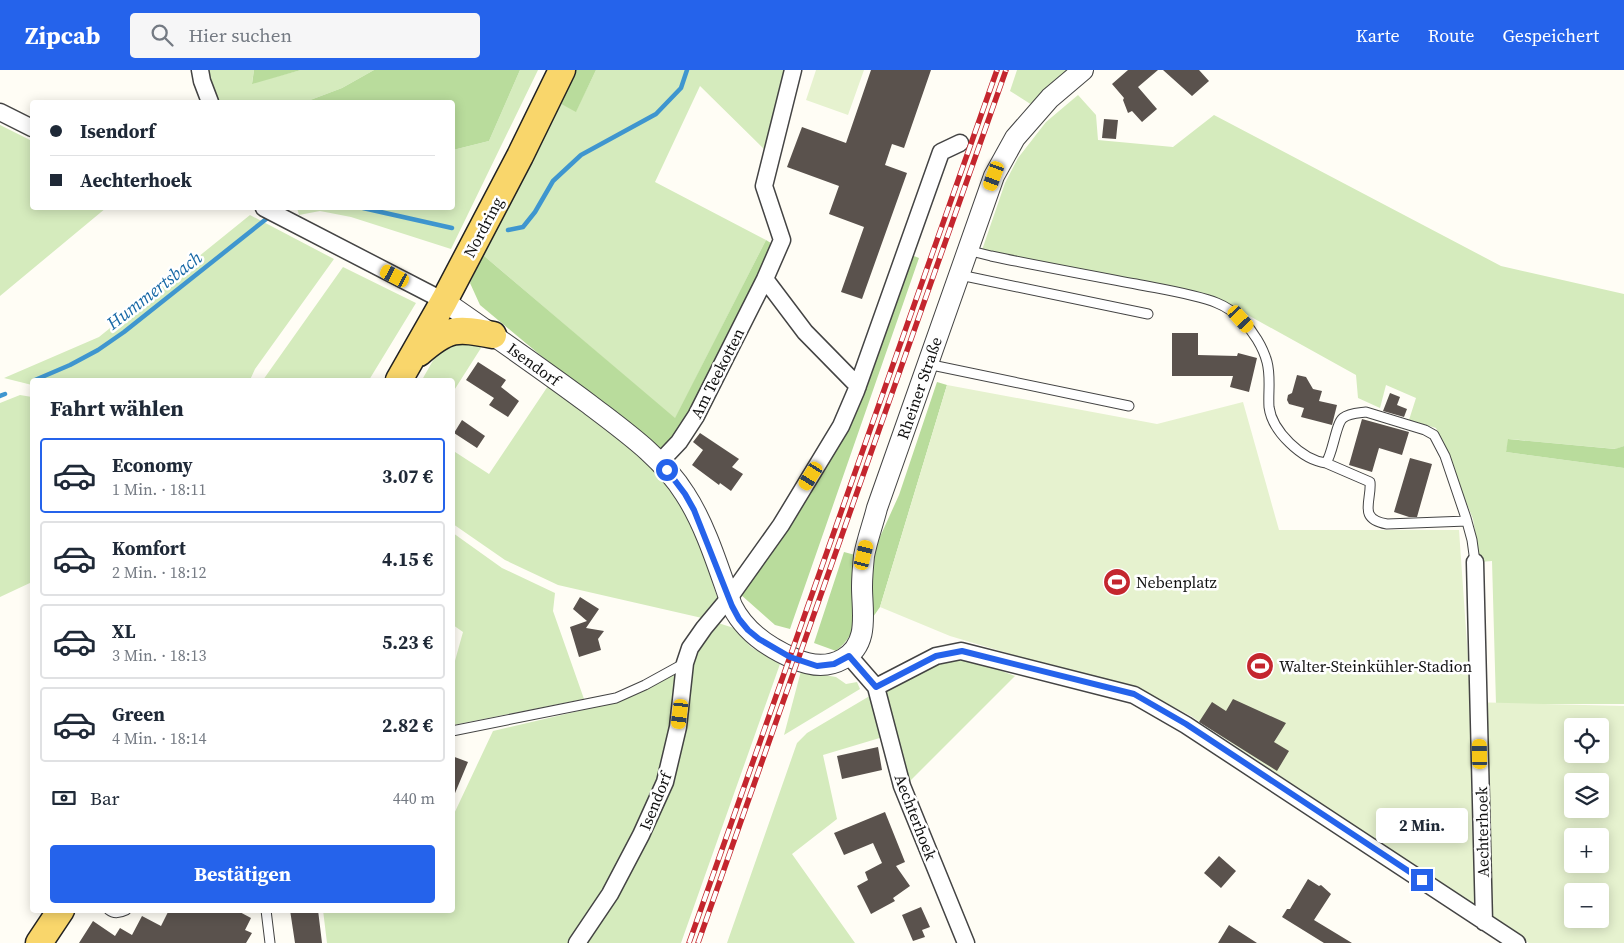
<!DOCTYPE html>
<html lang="de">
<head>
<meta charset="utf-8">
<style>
  body { margin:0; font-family:"Source Serif 4",serif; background:#f6f6f7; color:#1f2937; height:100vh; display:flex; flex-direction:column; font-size:19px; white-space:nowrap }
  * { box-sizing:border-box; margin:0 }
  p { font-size:16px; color:#747a83 }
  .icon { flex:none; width:28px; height:28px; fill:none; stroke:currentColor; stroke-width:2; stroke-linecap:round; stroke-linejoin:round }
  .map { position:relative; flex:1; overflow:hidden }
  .details { position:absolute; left:30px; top:308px; width:425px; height:535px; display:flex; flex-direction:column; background:#fff; border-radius:5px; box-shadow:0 2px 12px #0003 }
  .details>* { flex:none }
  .hud { position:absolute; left:30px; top:30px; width:425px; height:110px; border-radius:5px; box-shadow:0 2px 12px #0003; display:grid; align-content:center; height:110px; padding:0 20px; background:#fff }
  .buttons { position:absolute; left:1564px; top:648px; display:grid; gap:10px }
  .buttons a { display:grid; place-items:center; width:45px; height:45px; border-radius:5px; background:#fff; box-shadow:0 2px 12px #0003; font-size:25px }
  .end { position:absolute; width:22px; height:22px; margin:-11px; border:6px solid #2563eb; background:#fff; box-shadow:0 0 0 2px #fff }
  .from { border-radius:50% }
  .bubble { position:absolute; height:35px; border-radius:5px; background:#fff; box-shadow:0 2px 12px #0003; font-size:16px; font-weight:700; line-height:35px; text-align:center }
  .car { position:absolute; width:15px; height:30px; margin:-15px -8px; border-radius:6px; box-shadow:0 0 4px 1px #0007; background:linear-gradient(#f5c518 24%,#345 0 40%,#f5c518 0 76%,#345 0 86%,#f5c518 0) }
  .hud b { display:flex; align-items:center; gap:18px; height:48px; font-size:19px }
  .hud b+b { border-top:1px solid #e0e1e3 }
  .hud i { width:12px; height:12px; background:#1f2937 }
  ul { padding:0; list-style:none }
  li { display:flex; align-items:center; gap:15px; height:75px; margin:0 10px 8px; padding:0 10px; border:2px solid #e0e1e3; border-radius:5px }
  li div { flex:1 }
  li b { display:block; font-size:19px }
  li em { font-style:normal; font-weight:700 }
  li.current { border-color:#2563eb }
  li>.icon { width:45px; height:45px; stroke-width:1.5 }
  h2 { padding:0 20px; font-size:22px; line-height:60px }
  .pay { display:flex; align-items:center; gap:12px; height:55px; padding:0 20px; font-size:19px }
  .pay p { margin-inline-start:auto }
  .cta { display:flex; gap:10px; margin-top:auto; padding:10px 20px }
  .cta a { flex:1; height:58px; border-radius:5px; background:#2563eb; color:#fff; font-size:20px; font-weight:700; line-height:58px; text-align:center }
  header { display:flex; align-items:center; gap:30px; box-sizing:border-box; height:70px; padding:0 25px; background:#2563eb; color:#fff }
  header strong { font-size:24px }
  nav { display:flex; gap:28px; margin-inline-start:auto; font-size:18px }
  .search { width:350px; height:45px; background:#f6f6f7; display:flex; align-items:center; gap:12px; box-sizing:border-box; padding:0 18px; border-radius:5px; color:#747a83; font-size:19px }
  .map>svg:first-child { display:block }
</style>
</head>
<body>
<header>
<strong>Zipcab</strong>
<div class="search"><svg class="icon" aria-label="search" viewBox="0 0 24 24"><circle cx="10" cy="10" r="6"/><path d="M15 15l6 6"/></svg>Hier suchen</div>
<nav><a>Karte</a><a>Route</a><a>Gespeichert</a></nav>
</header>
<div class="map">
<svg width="1624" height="873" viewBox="0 0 1624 873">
  <rect width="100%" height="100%" fill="#fffdf5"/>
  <path fill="#d5ebbd" d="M205 0H254L252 13 301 0H374L342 18 305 32H217Z
    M520 0H538L451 179 351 147 320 141 299 145 297 138H452L453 80 489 71Z
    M596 0H787L767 82 700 16 655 112 766 170 675 349 483 185 561 34 576 41Z
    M1017 0H1072L1032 35 1010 21Z
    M1078 25 1096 45 1098 70 1173 77 1214 45 1501 196 1624 224V376L1616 379 1509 369 1506 382 1624 398V634H1496L1492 491 1480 492 1473 449 1436 358 1409 350 1416 328 1386 315 1380 338 1358 328 1356 305 1228 234 1209 227 982 180 1005 113 1018 88 1046 52Z
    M0 55 32 71V138H106L0 226Z
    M250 145 334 189 255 299 250 310H32V315L4 308 99 267Z
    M343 197 416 233 369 310H263Z
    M462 271 476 274 481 278 453 322 452 310H422C435 288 436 279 462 271Z
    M548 316C593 350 646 382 678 430 697 459 706 496 718 529L702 548 558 515 505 490 453 454 452 380 489 404Z
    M20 325 32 327V512L0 527V333Z
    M453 463 502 498 555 523 553 541 584 629 453 655V598L463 562 453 555Z
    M718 553 734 558 751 577 780 594 681 873H583L672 713 688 645 692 593 701 573Z
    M962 586 1015 606 907 714 883 620 938 593Z
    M801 601 836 607 846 614 857 612 860 619 784 665Z
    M678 602 674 654 661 710 606 821 572 873H327L323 840H452L453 746 493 661 617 632Z
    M873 624 883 667 823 685 837 749 792 784 855 873H727L797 673 807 663Z"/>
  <path fill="#b9dc9c" d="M254 0H301L252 14Z
    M374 0H520L489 71 453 80 452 32H305L342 18Z
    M576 0H596L576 42 561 34Z
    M766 170 774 175 691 343 659 384 480 235 470 213 483 185 675 348Z
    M909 184 919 188 790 559 775 555 740 524 845 356Z
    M937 312 947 315 880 537 873 547 857 545C853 562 850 569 836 581L814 573 844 482 870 489 899 425Z
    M1508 369 1615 379 1624 376V398L1506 382Z"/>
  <path fill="#e6f2cf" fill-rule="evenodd" d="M816 0H864L848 45 806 30Z
    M947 315 1157 354 1243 332 1279 460H1459L1471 632 1624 636V873H1529L1191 646 1154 627 950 566 880 537ZM1572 656H1600V684H1572ZM1572 711H1600V739H1572ZM1572 766H1600V794H1572ZM1572 821H1600V849H1572Z"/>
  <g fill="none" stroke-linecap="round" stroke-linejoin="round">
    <path stroke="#3f96cf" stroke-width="4.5" d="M363 138 452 158
      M508 160 523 157 535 142 553 111 581 85 656 44 681 18 687 0
      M35 310 70 295 98 280 124 262 270 146
      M0 326 5 324"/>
  </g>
  <path fill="#5a524d" d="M871 0H931L904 78 892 74 885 95 907 103 862 229 841 222 864 157 829 144 839 116 787 97 802 57 846 73Z
    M1128 0H1158L1138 17 1157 39 1142 52 1132 41 1128 43 1123 30 1124 28 1112 14Z
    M1163 0H1199L1209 11 1192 26Z
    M1104 49 1118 50 1116 69 1102 68Z
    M1172 263H1198V285L1237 286 1238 283 1257 288 1249 322 1230 317 1233 306H1172Z
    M478 292 506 310 501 317 519 331 508 347 489 335 494 328 466 310Z
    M1297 305 1306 307 1313 319 1322 321 1319 331 1337 335 1332 355 1301 347 1304 338 1289 334 1287 330 1288 325 1292 323Z
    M1390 323 1400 327 1397 335 1407 339 1404 347 1383 341Z
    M1362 349 1409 362 1402 385 1379 378 1372 402 1349 395Z
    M462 350 485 366 477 378 454 363Z
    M700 363 739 389 732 397 743 404 731 421 720 413 719 415 692 395 703 380 693 372Z
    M1410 388 1432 394 1417 447H1409L1394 442Z
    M580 527 599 539 586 558 604 561 598 569 601 580 579 587 570 557 587 551 573 539Z
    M1233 629 1286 653 1274 672 1289 681 1277 701 1199 652 1212 632 1226 641Z
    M878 677 882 700 842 709 837 686Z
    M452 686 468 692 453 728H452Z
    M885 742 905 792 896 796 910 816 893 828 895 831 871 844 857 816 868 810 865 802 882 793 873 773 844 785 834 763Z
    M1219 786 1236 801 1221 818 1204 803Z
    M1308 809 1319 816 1321 815 1331 824 1314 850 1352 873H1324L1282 847 1287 839H1290Z
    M921 837 930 857 922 860 925 867 913 871 902 845Z
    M169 840H236L251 848 245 860 252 863 246 873H79L93 851 115 866 120 858 132 865 142 846 161 856Z
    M290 840H318L322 873H295Z
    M1229 855 1257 873H1218Z"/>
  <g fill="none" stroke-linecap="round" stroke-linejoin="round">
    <g stroke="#444" stroke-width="11">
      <path id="service" d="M967 180 991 186C1039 196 1088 205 1136 214 1160 219 1195 224 1217 233 1227 237 1235 243 1242 250 1253 261 1263 277 1267 292 1271 307 1268 322 1269 337 1272 361 1302 390 1326 393 1333 383 1336 353 1343 348 1349 343 1359 343 1366 342L1425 360 1434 365 1445 386 1466 448 1472 470 1475 492
        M960 205 1148 244
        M927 294 1129 336
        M1326 393 1370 412C1372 431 1357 449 1387 454L1467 451
        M452 661 616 628 645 615 685 593
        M109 840C114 844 120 843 126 840
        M266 840 270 873"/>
    </g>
    <g stroke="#444" stroke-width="19">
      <path id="minor" d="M200 0 202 11 210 32
        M0 42 32 58
        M264 138 444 231
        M765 209 805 262 858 316
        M660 392 679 372 696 346 765 209 782 170 764 116 793 0
        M1475 492 1484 852
        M849 586 876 617 902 716 966 873
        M876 617 936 586 961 581 1134 625 1186 655 1517 873
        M577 873 610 824 641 765 665 712 678 657 685 593 690 578 704 558 729 528 781 455 841 356 856 321 941 82 960 73"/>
    </g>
    <g stroke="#444" stroke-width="22">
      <path id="tertiary" d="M444 231C493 265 542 299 589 334 624 361 662 387 685 424 706 456 719 500 732 536 745 562 769 578 795 589 811 596 827 598 843 589 870 574 862 542 862 517 862 507 863 496 864 486 867 470 873 454 877 438L994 106 1015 68 1050 28 1083 0"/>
    </g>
    <g stroke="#222" stroke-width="29">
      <path id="primary" d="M419 283C449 257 456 258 493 265
        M399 310 444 231 520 86 562 0
        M39 873 61 840"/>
    </g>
    <use href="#service" stroke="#fff" stroke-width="9"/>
    <use href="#minor" stroke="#fff" stroke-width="16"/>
    <use href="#tertiary" stroke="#fff" stroke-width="20"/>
    <use href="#primary" stroke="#f9d66b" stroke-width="26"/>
    <g stroke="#c4262e" stroke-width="5.5">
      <path id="rail" d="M689 873 997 0
        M698 873 1006 0"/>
    </g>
    <use href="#rail" stroke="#fff" stroke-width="4" stroke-dasharray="11" stroke-linecap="butt"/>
  </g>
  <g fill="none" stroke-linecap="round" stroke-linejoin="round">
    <path stroke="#2563eb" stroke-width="6" d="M667 400 685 424 694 440 732 536 739 549 748 560 759 569 790 587 817 596 834 594 849 586 876 617 936 586 962 581 1134 624 1186 654 1422 810"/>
  </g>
  <defs>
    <g id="stadium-disc" transform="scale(1.4375)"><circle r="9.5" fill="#c4262e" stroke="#fff"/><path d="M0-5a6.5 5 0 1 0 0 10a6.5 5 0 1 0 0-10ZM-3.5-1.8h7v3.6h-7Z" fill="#fff"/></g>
  </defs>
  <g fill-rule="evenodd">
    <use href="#stadium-disc" x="1117" y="512"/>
    <use href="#stadium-disc" x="1260" y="596"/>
  </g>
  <g text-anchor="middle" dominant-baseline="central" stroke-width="5" stroke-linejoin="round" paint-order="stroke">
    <g font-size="16" fill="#111" stroke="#fff">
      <text transform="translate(483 157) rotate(-62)">Nordring</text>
      <text transform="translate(534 294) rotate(36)">Isendorf</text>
      <text transform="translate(717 303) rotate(-63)">Am Teekotten</text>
      <text transform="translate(919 318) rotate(-71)">Rheiner Straße</text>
      <text transform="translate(655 731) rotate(-68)">Isendorf</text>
      <text transform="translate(916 747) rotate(69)">Aechterhoek</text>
      <text transform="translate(1482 762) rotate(-91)">Aechterhoek</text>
    </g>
    <g font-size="16" fill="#111" stroke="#fff" text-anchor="start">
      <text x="1136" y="512">Nebenplatz</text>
      <text x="1279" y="596">Walter-Steinkühler-Stadion</text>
    </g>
    <g font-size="18" font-style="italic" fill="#1768a6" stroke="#fff">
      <text transform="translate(154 220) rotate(-38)">Hummertsbach</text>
    </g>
  </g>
</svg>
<div class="buttons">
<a><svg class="icon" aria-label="locate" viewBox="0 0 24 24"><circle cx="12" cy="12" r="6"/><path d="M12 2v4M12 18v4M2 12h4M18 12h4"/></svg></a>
<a><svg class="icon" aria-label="layers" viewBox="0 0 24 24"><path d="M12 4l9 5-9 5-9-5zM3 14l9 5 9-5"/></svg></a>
<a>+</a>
<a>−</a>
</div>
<i class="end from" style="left:667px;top:400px"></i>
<i class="end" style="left:1422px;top:810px"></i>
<div class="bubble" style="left:1376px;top:738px;width:92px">2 Min.</div>
<i class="car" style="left:994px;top:106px;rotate:200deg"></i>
<i class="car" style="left:395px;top:206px;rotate:297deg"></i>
<i class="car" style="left:1241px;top:249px;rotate:138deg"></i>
<i class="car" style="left:811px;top:406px;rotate:212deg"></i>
<i class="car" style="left:864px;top:485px;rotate:14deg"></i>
<i class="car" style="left:680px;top:644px;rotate:187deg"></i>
<i class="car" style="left:1480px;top:684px;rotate:359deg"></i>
<div class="hud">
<b><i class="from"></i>Isendorf</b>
<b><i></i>Aechterhoek</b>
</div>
<section class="details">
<h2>Fahrt wählen</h2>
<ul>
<li class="current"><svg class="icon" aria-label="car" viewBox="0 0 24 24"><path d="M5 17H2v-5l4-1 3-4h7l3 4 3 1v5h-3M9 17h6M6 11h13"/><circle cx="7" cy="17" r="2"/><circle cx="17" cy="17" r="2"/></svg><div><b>Economy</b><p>1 Min. · 18:11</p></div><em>3.07 €</em></li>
<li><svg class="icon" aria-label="car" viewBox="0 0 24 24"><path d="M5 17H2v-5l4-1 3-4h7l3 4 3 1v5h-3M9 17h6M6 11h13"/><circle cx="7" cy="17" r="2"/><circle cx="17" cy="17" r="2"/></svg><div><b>Komfort</b><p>2 Min. · 18:12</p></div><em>4.15 €</em></li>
<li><svg class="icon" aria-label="car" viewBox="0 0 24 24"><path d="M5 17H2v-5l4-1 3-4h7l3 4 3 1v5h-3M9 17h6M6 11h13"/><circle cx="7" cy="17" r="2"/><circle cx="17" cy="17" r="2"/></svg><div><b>XL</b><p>3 Min. · 18:13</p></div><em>5.23 €</em></li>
<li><svg class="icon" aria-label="car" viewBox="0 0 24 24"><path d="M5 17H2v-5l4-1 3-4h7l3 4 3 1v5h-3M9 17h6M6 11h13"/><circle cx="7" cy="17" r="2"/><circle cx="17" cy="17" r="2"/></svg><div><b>Green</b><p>4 Min. · 18:14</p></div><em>2.82 €</em></li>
</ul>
<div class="pay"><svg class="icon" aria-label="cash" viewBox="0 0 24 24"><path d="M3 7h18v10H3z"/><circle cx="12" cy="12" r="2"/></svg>Bar<p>440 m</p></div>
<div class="cta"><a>Bestätigen</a></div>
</section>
</div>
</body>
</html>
